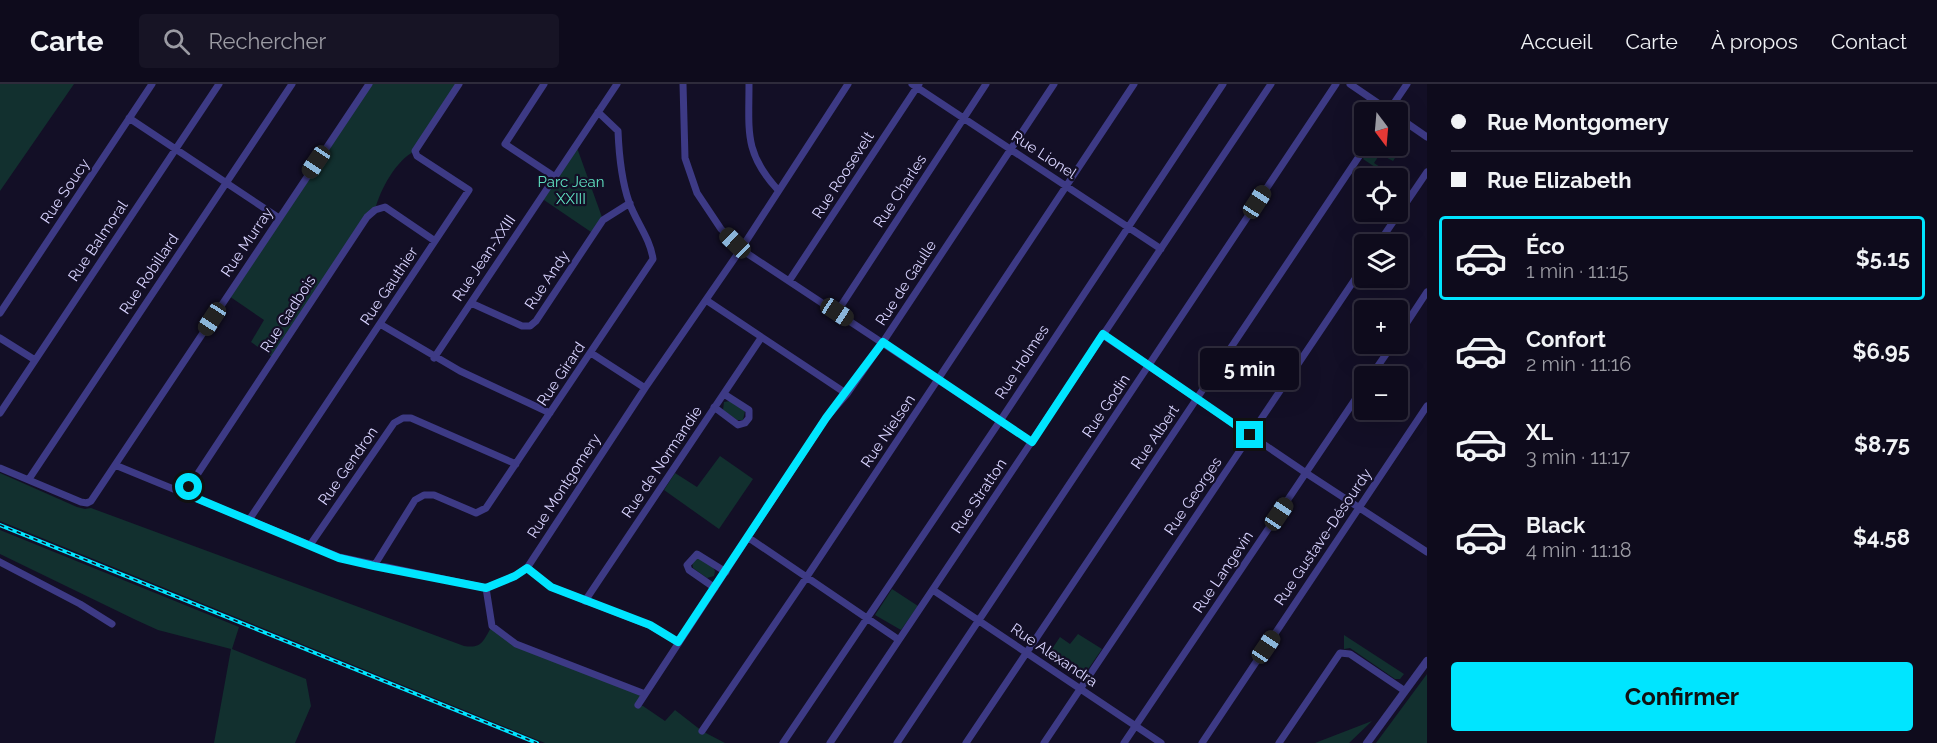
<!DOCTYPE html>
<html lang="fr">
<head>
<meta charset="utf-8">
<style>
  body { margin:0; font-family:Raleway,sans-serif; background:#171425; color:#f1f3f6; height:100vh; display:flex; flex-direction:column; font-size:22px; white-space:nowrap }
  * { box-sizing:border-box; margin:0 }
  p { font-size:20px; color:#9b9ba3 }
  .icon { flex:none; width:33px; height:33px; fill:none; stroke:currentColor; stroke-width:2; stroke-linecap:round; stroke-linejoin:round }
  .map { position:relative; flex:1; overflow:hidden }
  .sheet { display:flex; flex-direction:column; background:#0e0b1c; width:510px }
  .sheet>* { flex:none }
  .guide { display:grid; align-content:center; height:132px; padding:0 24px; background:#0e0b1c }
  .needle { width:39px; rotate:164deg }
  .buttons { position:absolute; left:1354px; top:18px; display:grid; gap:12px }
  .buttons a { display:grid; place-items:center; width:54px; height:54px; border-radius:6px; background:#0e0b1c; box-shadow:0 6px 24px #0002,0 0 0 2px #2e2b3b; font-size:30px }
  .end { position:absolute; width:27px; height:27px; margin:-14px; border:8px solid #00e5ff; background:#111; box-shadow:0 0 0 3px #111 }
  .from { border-radius:50% }
  .bubble { position:absolute; height:42px; border-radius:6px; background:#0e0b1c; box-shadow:0 6px 24px #0002,0 0 0 2px #2e2b3b; font-size:20px; font-weight:700; line-height:42px; text-align:center }
  .car { position:absolute; width:18px; height:36px; margin:-18px -9px; border-radius:8px; box-shadow:0 0 4px 2px #0007; background:linear-gradient(#222 24%,#8ab4d8 0 40%,#222 0 76%,#8ab4d8 0 86%,#222 0) }
  .guide b { display:flex; align-items:center; gap:21px; height:57px; font-size:22px }
  .guide b+b { border-top:2px solid #2e2b3b }
  .guide i { width:15px; height:15px; background:#f1f3f6 }
  ul { padding:0; list-style:none }
  li { display:flex; align-items:center; gap:18px; height:84px; margin:0 12px 9px; padding:0 12px; border:3px solid transparent; border-radius:6px }
  li div { flex:1 }
  li b { display:block; font-size:22px }
  li em { font-style:normal; font-weight:700 }
  li.selected { border-color:#00e5ff }
  li>.icon { width:54px; height:54px; stroke-width:1.5 }
  .action { display:flex; gap:12px; margin-top:auto; padding:12px 24px }
  .action a { flex:1; height:69px; border-radius:6px; background:#00e5ff; color:#111; font-size:24px; font-weight:700; line-height:69px; text-align:center }
  header { display:flex; align-items:center; gap:36px; box-sizing:border-box; height:84px; padding:0 30px; background:#0e0b1c; border-bottom:2px solid #2e2b3b }
  header strong { font-size:28px }
  nav { display:flex; gap:33px; margin-inline-start:auto; font-size:21px }
  .search { width:420px; height:54px; background:#171425; display:flex; align-items:center; gap:15px; box-sizing:border-box; padding:0 21px; border-radius:6px; color:#9b9ba3; font-size:22px }
  main { display:flex; flex:1; min-height:0 }
  .map>svg:first-child { display:block }
</style>
</head>
<body>
<header>
<strong>Carte</strong>
<div class="search"><svg class="icon" aria-label="search" viewBox="0 0 24 24"><circle cx="10" cy="10" r="6"/><path d="M15 15l6 6"/></svg>Rechercher</div>
<nav><a>Accueil</a><a>Carte</a><a>À propos</a><a>Contact</a></nav>
</header>
<main>
<div class="map">
<svg width="1427" height="659" viewBox="0 0 1427 659">
  <rect width="100%" height="100%" fill="#130f26"/>
  <path fill="#12302f" d="M0 0H74L0 107Z
    M369 0H459L415 67C396 76 380 106 375 126L275 275 251 258 264 236 229 212Z
    M576 61 603 136 594 150 541 114Z
    M1372 62H1375L1395 74 1393 77 1380 70 1374 79 1380 83 1378 85 1363 75Z
    M730 317 745 327 743 336H737L723 326 724 318Z
    M720 372 753 395 719 445 664 406 675 389 697 403Z
    M0 389 77 423 85 425 91 424 464 562C482 565 483 557 492 542L516 560 645 610 638 621 643 622 665 637 675 626 702 647 725 659H545L0 437Z
    M0 446 239 543 232 565 306 595 311 622 295 659H214L231 565 158 546 136 536 0 470Z
    M698 474 713 483 715 487 714 492 707 494 693 484 692 478Z
    M892 505 918 522 901 546 875 531Z
    M1078 550 1102 565 1082 594 1079 595 1046 574 1060 553 1070 560Z
    M1344 551 1404 590 1400 595H1395L1350 564 1344 565Z
    M1427 590V659H1376Z
    M1372 637 1349 659H1315Z"/>
  <g fill="none" stroke-linecap="round" stroke-linejoin="round">
    <path stroke="#3d3a85" stroke-width="7" d="M544 0 505 60 555 93
      M683 0 685 74 697 109 721 145 745 168 1032 358
      M749 0C749 48 744 69 778 106
      M912 0 1161 165
      M1350 0 1391 28
      M1388 28 1407 0
      M1398 33 1427 53
      M129 34 279 134
      M1378 160 1427 88
      M789 197 919 0
      M706 216 847 310
      M471 219 522 242H530L536 237 603 136 630 119
      M837 228 986 0
      M0 229 152 0
      M380 240 460 287 550 329
      M1103 251 1306 389 1427 468
      M1398 252 1427 208
      M0 254 35 276
      M591 269 645 304
      M434 274 617 0
      M1371 292 1393 260
      M714 323 738 341 745 339 749 334V326L724 310
      M0 329 219 0
      M115 381 339 473 486 504 515 492 527 484 645 304 741 165 848 0
      M0 384 81 418 87 419 91 417 369 0
      M29 395 292 0
      M185 409 367 133 375 126 385 123 435 157
      M249 436 469 106 417 72 415 67 459 0
      M749 454 899 556
      M310 461 394 339 403 334H411L516 380
      M0 478 80 520 112 540
      M374 482 415 416 424 411H434L476 429 486 424 653 175C650 154 636 138 629 118 621 95 619 71 618 47L598 28
      M527 484 551 503 649 541 678 558
      M486 504 492 542 516 560 645 610
      M715 504 689 486 687 481 697 470 726 488
      M933 506 1161 659
      M585 517 761 254
      M638 621 826 334 847 310 883 258 1054 0
      M702 647 804 497 1134 0
      M783 659 1000 337 1223 0
      M830 659 1271 0
      M897 659 1336 0
      M966 659 1366 62
      M1044 659 1365 180
      M1124 659 1365 301
      M1202 659 1427 322
      M1279 659 1340 569 1350 570 1405 607"/>
    <path stroke="#3d3a85" stroke-width="8" d="M1367 659 1427 577"/>
    <g stroke="#00e5ff" stroke-width="4">
      <path id="rail" d="M0 441 537 659"/>
    </g>
    <use href="#rail" stroke="#130f26" stroke-width="1.5" stroke-dasharray="4.5" stroke-linecap="butt"/>
  </g>
  <g fill="none" stroke-linecap="round" stroke-linejoin="round">
    <path stroke="#00e5ff" stroke-width="8" d="M189 403 184 409 339 474 374 482 486 504 515 492 527 484 551 503 650 541 678 558 826 334 883 258 1032 358 1103 250 1250 351"/>
  </g>
  <g text-anchor="middle" dominant-baseline="central" stroke-width="4.5" stroke-linejoin="round" paint-order="stroke">
    <g font-size="15" fill="#d9d4ff" stroke="#130f26">
      <text transform="translate(1044 71) rotate(33)">Rue Lionel</text>
      <text transform="translate(843 91) rotate(-57)">Rue Roosevelt</text>
      <text transform="translate(65 107) rotate(-56)">Rue Soucy</text>
      <text transform="translate(900 107) rotate(-57)">Rue Charles</text>
      <text transform="translate(98 157) rotate(-56)">Rue Balmoral</text>
      <text transform="translate(247 158) rotate(-56)">Rue Murray</text>
      <text transform="translate(484 174) rotate(-56)">Rue Jean-XXIII</text>
      <text transform="translate(149 190) rotate(-56)">Rue Robillard</text>
      <text transform="translate(547 196) rotate(-56)">Rue Andy</text>
      <text transform="translate(906 199) rotate(-57)">Rue de Gaulle</text>
      <text transform="translate(389 202) rotate(-56)">Rue Gauthier</text>
      <text transform="translate(288 230) rotate(-57)">Rue Gadbois</text>
      <text transform="translate(1022 278) rotate(-57)">Rue Holmes</text>
      <text transform="translate(561 290) rotate(-56)">Rue Girard</text>
      <text transform="translate(1106 322) rotate(-56)">Rue Godin</text>
      <text transform="translate(888 347) rotate(-56)">Rue Nielsen</text>
      <text transform="translate(1155 353) rotate(-56)">Rue Albert</text>
      <text transform="translate(662 378) rotate(-56)">Rue de Normandie</text>
      <text transform="translate(348 382) rotate(-55)">Rue Gendron</text>
      <text transform="translate(564 402) rotate(-57)">Rue Montgomery</text>
      <text transform="translate(979 412) rotate(-56)">Rue Stratton</text>
      <text transform="translate(1193 412) rotate(-56)">Rue Georges</text>
      <text transform="translate(1323 453) rotate(-56)">Rue Gustave-Désourdy</text>
      <text transform="translate(1223 488) rotate(-56)">Rue Langevin</text>
      <text transform="translate(1054 571) rotate(34)">Rue Alexandra</text>
    </g>
    <g font-size="15" fill="#5fe0c0" stroke="#130f26">
      <text x="571" y="98">Parc Jean<tspan x="571" dy="17">XXIII</tspan></text>
    </g>
  </g>
</svg>
<div class="buttons">
<a><svg class="needle" viewBox="-14 -14 28 28"><path d="M0-13l5 13h-10z" fill="#e53935"/><path d="M0 13l5-13h-10z" fill="#9b9ba3"/></svg></a>
<a><svg class="icon" aria-label="locate" viewBox="0 0 24 24"><circle cx="12" cy="12" r="6"/><path d="M12 2v4M12 18v4M2 12h4M18 12h4"/></svg></a>
<a><svg class="icon" aria-label="layers" viewBox="0 0 24 24"><path d="M12 4l9 5-9 5-9-5zM3 14l9 5 9-5"/></svg></a>
<a>+</a>
<a>−</a>
</div>
<i class="end from" style="left:189px;top:403px"></i>
<i class="end" style="left:1250px;top:351px"></i>
<div class="bubble" style="left:1200px;top:264px;width:99px">5 min</div>
<i class="car" style="left:316px;top:78px;rotate:214deg"></i>
<i class="car" style="left:1257px;top:118px;rotate:33deg"></i>
<i class="car" style="left:735px;top:159px;rotate:314deg"></i>
<i class="car" style="left:837px;top:228px;rotate:123deg"></i>
<i class="car" style="left:212px;top:235px;rotate:213deg"></i>
<i class="car" style="left:1279px;top:430px;rotate:34deg"></i>
<i class="car" style="left:1266px;top:563px;rotate:34deg"></i>
</div>
<section class="sheet">
<div class="guide">
<b><i class="from"></i>Rue Montgomery</b>
<b><i></i>Rue Elizabeth</b>
</div>
<ul>
<li class="selected"><svg class="icon" aria-label="car" viewBox="0 0 24 24"><path d="M5 17H2v-5l4-1 3-4h7l3 4 3 1v5h-3M9 17h6M6 11h13"/><circle cx="7" cy="17" r="2"/><circle cx="17" cy="17" r="2"/></svg><div><b>Éco</b><p>1 min · 11:15</p></div><em>$5.15</em></li>
<li><svg class="icon" aria-label="car" viewBox="0 0 24 24"><path d="M5 17H2v-5l4-1 3-4h7l3 4 3 1v5h-3M9 17h6M6 11h13"/><circle cx="7" cy="17" r="2"/><circle cx="17" cy="17" r="2"/></svg><div><b>Confort</b><p>2 min · 11:16</p></div><em>$6.95</em></li>
<li><svg class="icon" aria-label="car" viewBox="0 0 24 24"><path d="M5 17H2v-5l4-1 3-4h7l3 4 3 1v5h-3M9 17h6M6 11h13"/><circle cx="7" cy="17" r="2"/><circle cx="17" cy="17" r="2"/></svg><div><b>XL</b><p>3 min · 11:17</p></div><em>$8.75</em></li>
<li><svg class="icon" aria-label="car" viewBox="0 0 24 24"><path d="M5 17H2v-5l4-1 3-4h7l3 4 3 1v5h-3M9 17h6M6 11h13"/><circle cx="7" cy="17" r="2"/><circle cx="17" cy="17" r="2"/></svg><div><b>Black</b><p>4 min · 11:18</p></div><em>$4.58</em></li>
</ul>
<div class="action"><a>Confirmer</a></div>
</section>
</main>
</body>
</html>
